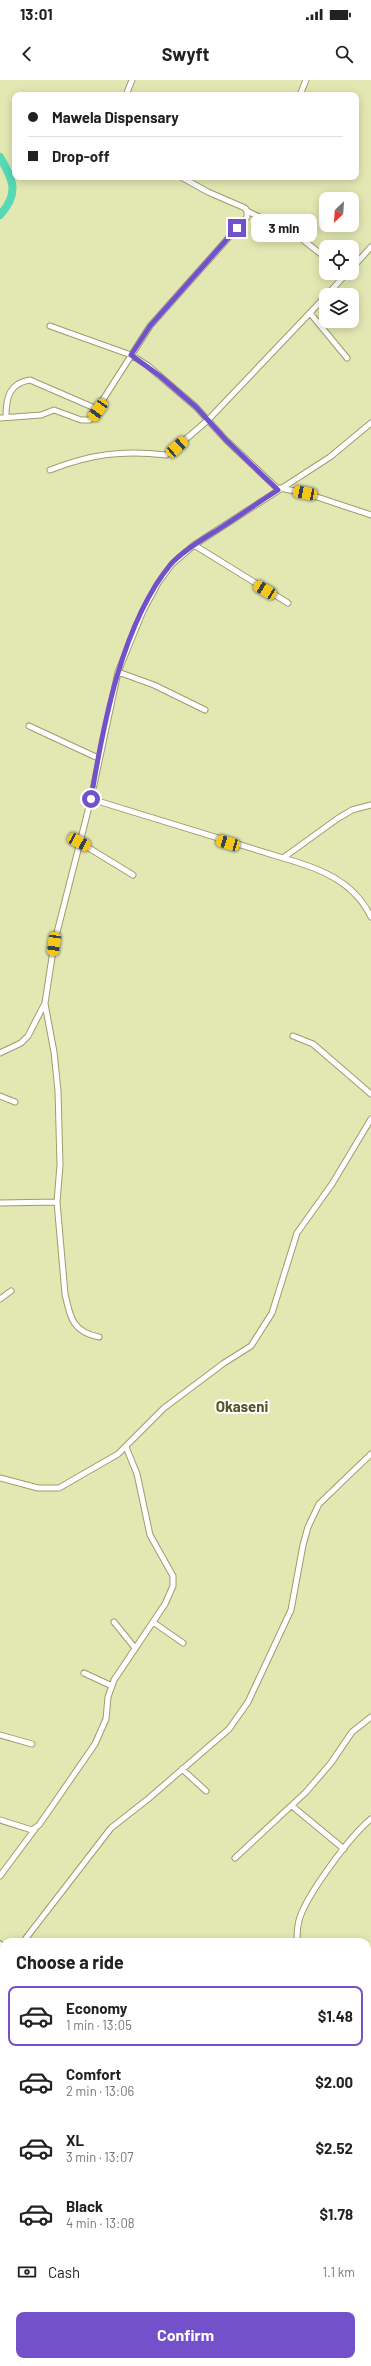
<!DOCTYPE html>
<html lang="en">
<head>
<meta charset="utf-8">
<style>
  body { margin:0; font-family:Barlow,sans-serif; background:#f2f2f2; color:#202124; height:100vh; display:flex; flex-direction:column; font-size:15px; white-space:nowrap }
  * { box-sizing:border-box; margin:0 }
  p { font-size:13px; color:#757577 }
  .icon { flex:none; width:22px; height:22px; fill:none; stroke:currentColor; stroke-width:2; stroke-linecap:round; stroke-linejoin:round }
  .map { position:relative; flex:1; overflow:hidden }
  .side { position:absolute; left:0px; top:1858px; width:371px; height:428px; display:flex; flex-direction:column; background:#fff; border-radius:12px 12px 0 0; box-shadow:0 2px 10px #0003 }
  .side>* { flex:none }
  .hud { position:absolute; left:12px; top:12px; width:347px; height:88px; border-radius:8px; box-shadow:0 2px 10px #0003; display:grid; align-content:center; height:88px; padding:0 16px; background:#fff }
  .needle { width:26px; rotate:205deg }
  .fabs { position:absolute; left:319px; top:112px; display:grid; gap:8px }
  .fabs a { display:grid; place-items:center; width:40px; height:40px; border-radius:8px; background:#fff; box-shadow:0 2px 10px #0003; font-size:20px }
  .end { position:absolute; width:18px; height:18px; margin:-9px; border:5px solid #7351cb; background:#fff; box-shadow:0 0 0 2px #fff }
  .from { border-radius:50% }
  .bubble { position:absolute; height:28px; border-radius:8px; background:#fff; box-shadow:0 2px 10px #0003; font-size:13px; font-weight:700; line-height:28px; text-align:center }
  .car { position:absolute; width:12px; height:24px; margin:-12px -6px; border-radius:5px; box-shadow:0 0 3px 1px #0007; background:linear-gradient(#f5c518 24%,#345 0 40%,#f5c518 0 76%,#345 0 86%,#f5c518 0) }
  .hud b { display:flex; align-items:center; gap:14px; height:38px; font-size:15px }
  .hud b+b { border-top:1px solid #e0e0e0 }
  .hud i { width:10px; height:10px; background:#202124 }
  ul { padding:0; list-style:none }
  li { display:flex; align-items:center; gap:12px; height:60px; margin:0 8px 6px; padding:0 8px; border:2px solid transparent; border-radius:8px }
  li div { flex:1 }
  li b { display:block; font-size:15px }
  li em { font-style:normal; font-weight:700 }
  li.on { border-color:#7351cb }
  li>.icon { width:36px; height:36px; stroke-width:1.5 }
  h2 { padding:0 16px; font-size:18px; line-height:48px }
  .pay { display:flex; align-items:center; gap:10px; height:44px; padding:0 16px; font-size:15px }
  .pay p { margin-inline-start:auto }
  .primary-button { display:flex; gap:8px; margin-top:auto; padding:8px 16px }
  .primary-button a { flex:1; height:46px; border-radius:8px; background:#7351cb; color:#fff; font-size:16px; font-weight:700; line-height:46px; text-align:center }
  .status { display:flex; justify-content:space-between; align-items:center; height:28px; padding:0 20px; background:#fff; direction:ltr }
  .status svg { height:11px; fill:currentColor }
  header { display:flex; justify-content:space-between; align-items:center; height:52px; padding:0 16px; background:#fff; font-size:18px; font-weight:700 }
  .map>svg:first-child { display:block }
</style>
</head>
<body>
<div class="status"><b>13:01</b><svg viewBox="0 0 49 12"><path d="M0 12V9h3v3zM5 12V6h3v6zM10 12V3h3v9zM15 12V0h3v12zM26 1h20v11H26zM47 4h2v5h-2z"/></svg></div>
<header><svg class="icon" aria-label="back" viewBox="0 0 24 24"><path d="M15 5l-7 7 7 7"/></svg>Swyft<svg class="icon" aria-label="search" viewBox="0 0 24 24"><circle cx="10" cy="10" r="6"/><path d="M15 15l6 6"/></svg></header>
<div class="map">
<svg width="371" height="2286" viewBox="0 0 371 2286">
  <rect width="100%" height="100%" fill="#e3e8b3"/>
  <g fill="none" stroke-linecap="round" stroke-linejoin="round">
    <path stroke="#56dab6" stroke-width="8" d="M0 77C13 100 20 113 0 135"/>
    <g stroke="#9a9e6c" stroke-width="7">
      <path id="minor" d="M126 15 132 0
        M300 15 306 0
        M247 131 298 156 326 178
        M352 188 371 167
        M327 215 347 193
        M310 233 347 278
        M50 246 131 275 147 285 196 327 226 360 278 409
        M6 337C6 318 9 303 30 300L97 329
        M0 338 41 335 54 330 81 340H90L150 246 247 137V131L245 128 208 112 181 97
        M50 390C91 374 122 370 166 375L172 371 208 340 326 216
        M280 408 305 413 371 435
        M194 465 288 523
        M118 592 154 605 205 630
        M29 646 98 678
        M91 719 283 778 337 739 352 730 371 725
        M79 762 133 795
        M283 778C319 788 354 801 371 837
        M45 924 54 972 58 1011 60 1085 57 1122 65 1214C70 1238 73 1252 99 1257
        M293 956 313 964 371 1014
        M0 973 21 963 28 956 45 923 54 864 91 719 118 592 143 531 158 503 172 484 194 465 330 377 371 343
        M0 1016 15 1022
        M0 1123 57 1122
        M0 1219 11 1211
        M0 1398 38 1408H59L118 1374 164 1328 224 1283 251 1266 272 1233 297 1153 332 1104 371 1039
        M114 1542 135 1568
        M153 1542 183 1563
        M84 1593 112 1606
        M0 1655 32 1664
        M182 1689 206 1711
        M292 1726 344 1769
        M0 1740 32 1750 39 1745 95 1664 106 1639 108 1617 114 1600 165 1524 173 1506V1496L150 1455 137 1394 126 1367
        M235 1778 306 1712 331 1683 352 1652 371 1637
        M0 1796 35 1749
        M23 1862 111 1748 148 1719 229 1649 248 1622 291 1530 303 1465 308 1447 319 1424 371 1374
        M297 1862C297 1854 297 1845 300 1837 309 1812 350 1756 371 1739
        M0 1864 4 1873
        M0 1896 4 1900
        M367 1922 371 1915
        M0 1949 4 1944
        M0 2204 4 2200
        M120 2286 122 2282
        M169 2286V2282"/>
    </g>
    <use href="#minor" stroke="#fff" stroke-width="5"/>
  </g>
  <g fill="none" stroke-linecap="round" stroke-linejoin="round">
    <path stroke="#7351cb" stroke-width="5" d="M91 719C103 645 122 543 171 484 185 469 205 458 222 447 241 435 259 422 278 410L226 360 196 327 160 296 131 275 150 246 237 148"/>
  </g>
  <g text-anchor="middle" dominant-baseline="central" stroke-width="4" stroke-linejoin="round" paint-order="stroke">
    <g font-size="15" font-weight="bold" fill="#535525" stroke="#fff">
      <text x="242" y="1326">Okaseni</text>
    </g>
  </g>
</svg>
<div class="fabs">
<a><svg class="needle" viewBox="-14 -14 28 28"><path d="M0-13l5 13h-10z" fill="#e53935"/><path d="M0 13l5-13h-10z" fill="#757577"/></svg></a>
<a><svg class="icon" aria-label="locate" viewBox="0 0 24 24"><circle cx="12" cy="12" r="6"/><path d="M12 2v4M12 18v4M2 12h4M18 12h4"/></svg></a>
<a><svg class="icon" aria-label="layers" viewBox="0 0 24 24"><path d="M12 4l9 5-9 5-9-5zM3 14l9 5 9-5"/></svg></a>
</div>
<i class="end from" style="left:91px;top:719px"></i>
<i class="end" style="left:237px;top:148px"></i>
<div class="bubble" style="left:251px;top:134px;width:66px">3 min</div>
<i class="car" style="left:98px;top:330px;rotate:215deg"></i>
<i class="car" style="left:177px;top:367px;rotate:48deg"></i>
<i class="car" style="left:305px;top:413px;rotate:281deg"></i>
<i class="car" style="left:265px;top:510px;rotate:301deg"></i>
<i class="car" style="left:79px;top:762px;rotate:118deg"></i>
<i class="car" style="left:228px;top:763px;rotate:286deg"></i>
<i class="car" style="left:54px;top:864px;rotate:188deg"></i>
<div class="hud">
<b><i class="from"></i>Mawela Dispensary</b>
<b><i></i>Drop-off</b>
</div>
<section class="side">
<h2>Choose a ride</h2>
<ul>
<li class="on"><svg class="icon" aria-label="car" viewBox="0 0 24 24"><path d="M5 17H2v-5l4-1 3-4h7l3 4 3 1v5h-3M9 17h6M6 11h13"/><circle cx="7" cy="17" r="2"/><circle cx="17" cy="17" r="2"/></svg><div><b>Economy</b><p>1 min · 13:05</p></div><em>$1.48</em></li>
<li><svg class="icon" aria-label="car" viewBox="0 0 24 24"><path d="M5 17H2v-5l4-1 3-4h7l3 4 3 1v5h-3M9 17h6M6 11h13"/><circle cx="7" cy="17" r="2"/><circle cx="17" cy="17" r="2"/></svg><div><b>Comfort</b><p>2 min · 13:06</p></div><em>$2.00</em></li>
<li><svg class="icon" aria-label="car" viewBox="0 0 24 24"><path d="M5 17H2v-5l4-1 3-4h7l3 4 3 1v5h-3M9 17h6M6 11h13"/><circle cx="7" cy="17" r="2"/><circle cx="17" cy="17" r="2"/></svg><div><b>XL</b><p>3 min · 13:07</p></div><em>$2.52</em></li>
<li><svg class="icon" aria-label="car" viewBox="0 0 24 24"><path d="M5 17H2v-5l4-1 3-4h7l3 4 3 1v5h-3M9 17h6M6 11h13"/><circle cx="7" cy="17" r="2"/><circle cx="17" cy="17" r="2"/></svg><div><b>Black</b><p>4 min · 13:08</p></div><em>$1.78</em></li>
</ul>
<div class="pay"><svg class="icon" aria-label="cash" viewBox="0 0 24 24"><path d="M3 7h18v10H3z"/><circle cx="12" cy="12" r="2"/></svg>Cash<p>1.1 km</p></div>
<div class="primary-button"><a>Confirm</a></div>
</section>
</div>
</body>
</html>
